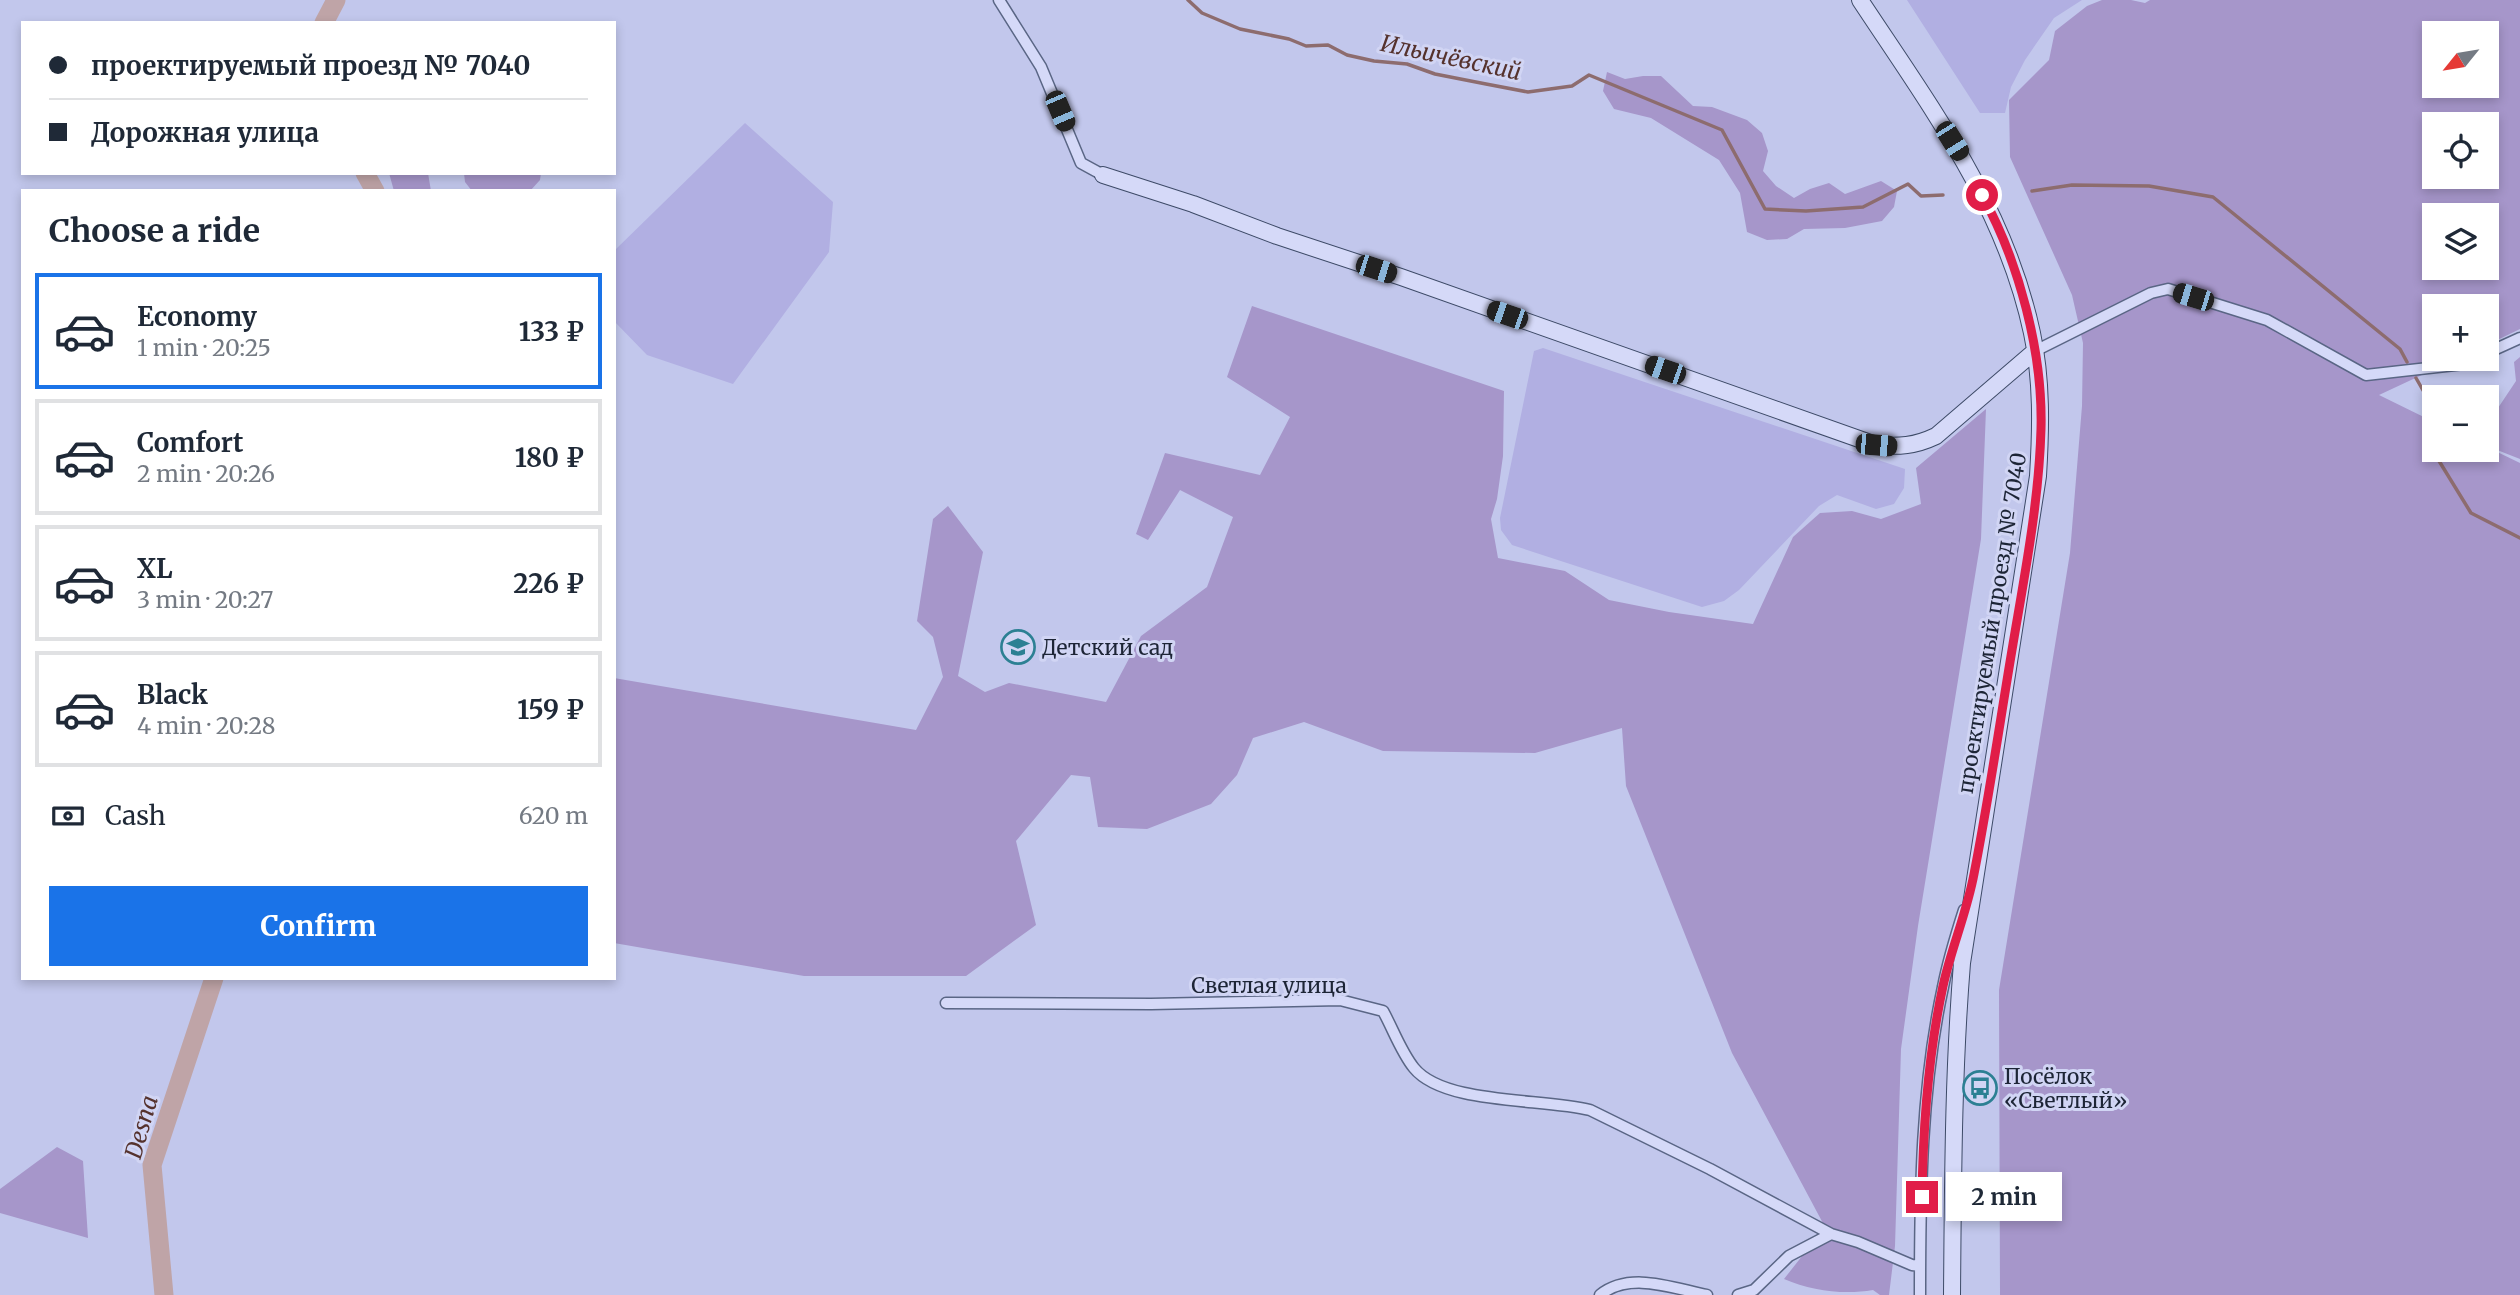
<!DOCTYPE html>
<html lang="en">
<head>
<meta charset="utf-8">
<style>
  body { margin:0; font-family:Merriweather,serif; background:#f2f2f3; color:#1f2937; height:100vh; display:flex; flex-direction:column; font-size:26px; white-space:nowrap }
  * { box-sizing:border-box; margin:0 }
  p { font-size:23px; color:#747a83 }
  .icon { flex:none; width:38px; height:38px; fill:none; stroke:currentColor; stroke-width:2; stroke-linecap:round; stroke-linejoin:round }
  .map { position:relative; flex:1; overflow:hidden }
  .side { position:absolute; left:21px; top:189px; width:595px; height:791px; display:flex; flex-direction:column; background:#fff; border-radius:0px; box-shadow:0 4px 10px #0003 }
  .side>* { flex:none }
  .guide { position:absolute; left:21px; top:21px; width:595px; height:154px; border-radius:0px; box-shadow:0 4px 10px #0003; display:grid; align-content:center; height:154px; padding:0 28px; background:#fff }
  .needle { width:46px; rotate:240deg }
  .tools { position:absolute; left:2422px; top:21px; display:grid; gap:14px }
  .tools a { display:grid; place-items:center; width:77px; height:77px; border-radius:0px; background:#fff; box-shadow:0 4px 10px #0003; font-size:35px }
  .end { position:absolute; width:32px; height:32px; margin:-16px; border:9px solid #e11d48; background:#fff; box-shadow:0 0 0 4px #fff }
  .from { border-radius:50% }
  .bubble { position:absolute; height:49px; border-radius:0px; background:#fff; box-shadow:0 4px 10px #0003; font-size:23px; font-weight:700; line-height:49px; text-align:center }
  .car { position:absolute; width:21px; height:42px; margin:-21px -10px; border-radius:9px; box-shadow:0 0 5px 2px #0007; background:linear-gradient(#222 24%,#8ab4d8 0 40%,#222 0 76%,#8ab4d8 0 86%,#222 0) }
  .guide b { display:flex; align-items:center; gap:24px; height:66px; font-size:26px }
  .guide b+b { border-top:2px solid #e0e1e3 }
  .guide i { width:18px; height:18px; background:#1f2937 }
  ul { padding:0; list-style:none }
  li { display:flex; align-items:center; gap:21px; height:116px; margin:0 14px 10px; padding:0 14px; border:4px solid #e0e1e3; border-radius:0px }
  li div { flex:1 }
  li b { display:block; font-size:26px }
  li em { font-style:normal; font-weight:700 }
  li.selected { border-color:#1a73e8 }
  li>.icon { width:63px; height:63px; stroke-width:1.5 }
  h2 { padding:0 28px; font-size:32px; line-height:84px }
  .pay { display:flex; align-items:center; gap:18px; height:77px; padding:0 28px; font-size:26px }
  .pay p { margin-inline-start:auto }
  .primary-button { display:flex; gap:14px; margin-top:auto; padding:14px 28px }
  .primary-button a { flex:1; height:80px; border-radius:0px; background:#1a73e8; color:#fff; font-size:28px; font-weight:700; line-height:80px; text-align:center }
  .map>svg:first-child { display:block }
</style>
</head>
<body>
<div class="map">
<svg width="2520" height="1295" viewBox="0 0 2520 1295">
  <rect width="100%" height="100%" fill="#c2c7ec"/>
  <path fill="#b1afe2" d="M1907 0H2082L2054 18 2025 60 2011 87 2005 113H1980Z
    M745 123 833 202 829 252 733 384 647 355 614 321V251Z
    M1543 348 1905 469 1904 488 1894 504 1876 509 1837 495 1819 506 1739 590 1724 601 1702 607 1512 545 1501 530 1500 518 1534 351Z"/>
  <path fill="#a696ca" fill-rule="evenodd" d="M2102 0H2131L2145 3 2150 0H2520V329L2487 345V306H2434V359H2456L2379 395 2434 422V450H2487V447L2520 463V1295H2000L1999 990 2070 553 2082 406 2083 343 2072 295 2010 157 2009 100 2049 60 2055 31 2087 6ZM2434 33H2487V86H2434ZM2434 124H2487V177H2434ZM2434 215H2487V268H2434Z
    M1607 72 1625 79 1643 76H1661L1693 106 1712 107 1747 120 1762 133 1768 151 1763 171 1776 186 1794 198 1810 189 1829 183 1845 194 1881 181 1897 191 1894 207 1882 221 1845 228 1804 229 1787 239 1767 240 1747 232 1740 193 1719 160 1651 118 1614 109 1603 91Z
    M389 173H428L431 191H394Z
    M464 173H541L540 180 530 191H472L465 182Z
    M1252 306 1504 391 1503 456 1497 499 1491 519 1498 558 1565 571 1609 600 1669 612 1753 624 1793 537 1820 513 1852 511 1881 519 1921 504 1916 468 1986 409 1981 539 1918 926 1901 1049 1895 1246 1889 1295H1880L1873 1290C1844 1295 1812 1291 1784 1279L1825 1227 1732 1053 1626 786 1622 728 1535 753 1383 751 1304 722 1253 738 1237 775 1211 804 1147 829 1098 827 1090 777 1071 775 1016 841 1036 925 966 976H804L614 943V678L916 730 943 677 933 637 917 621 933 519 948 506 983 552 958 676 985 692 1009 683 1106 702 1141 636 1207 587 1233 517 1180 490 1148 540 1136 534 1165 453 1260 475 1290 417 1227 377Z
    M2520 357V459L2487 446V408H2498L2516 381 2514 362Z
    M57 1147 83 1161 88 1238 0 1213V1189Z"/>
  <g fill="none" stroke-linecap="round" stroke-linejoin="round">
    <path stroke="#8d6c6e" stroke-width="3.5" d="M1188 0 1202 13 1240 29 1289 39 1306 46 1328 45 1347 55 1374 61 1407 64 1435 74 1486 84 1528 92 1572 86 1589 75 1722 130 1765 209 1806 211 1863 207 1908 184 1921 196 1943 195
      M2032 191 2072 185 2149 186 2213 197 2400 349 2407 362
      M2416 378 2428 399 2434 441
      M2436 450V456L2471 513 2520 538"/>
    <path stroke="#bfa4a7" stroke-width="19" d="M324 23 336 0
      M365 173 375 191
      M164 1295 152 1165 214 978"/>
    <g stroke="#5a6685" stroke-width="13">
      <path id="street" d="M999 0 1041 67 1081 163 1103 175
        M2035 351 2151 293 2168 289 2267 320 2366 375 2464 364 2475 359
        M2487 353 2520 338
        M946 1003 1151 1004 1340 1000 1383 1011C1393 1029 1401 1052 1414 1068 1444 1105 1543 1098 1590 1110L1710 1169 1831 1234
        M1600 1295C1630 1271 1672 1288 1707 1295
        M1738 1295 1754 1290 1789 1256 1831 1234 1858 1242 1912 1265 1920 1266
        M1920 1295C1920 1193 1921 1088 1943 987 1948 961 1956 935 1964 910"/>
    </g>
    <g stroke="#3d4a67" stroke-width="18">
      <path id="secondary" d="M1860 0C1930 106 2005 206 2032 333 2042 380 2041 428 2038 476L1962 963C1953 1074 1953 1184 1952 1295
        M1103 175 1193 204 1277 236 1401 277 1876 445C1899 447 1915 446 1936 436L2035 351"/>
    </g>
    <use href="#street" stroke="#d5d9f8" stroke-width="10"/>
    <use href="#secondary" stroke="#d5d9f8" stroke-width="16"/>
  </g>
  <g fill="none" stroke-linecap="round" stroke-linejoin="round">
    <path stroke="#e11d48" stroke-width="9" d="M1922 1197C1923 1127 1928 1055 1943 986 1951 949 1967 912 1974 874 1989 798 2000 721 2013 644 2025 573 2039 501 2041 429 2043 352 2019 262 1982 195"/>
  </g>
  <defs>
    <g id="school-ring" transform="scale(1.75)"><circle r="9.5" fill="#d1d5f4" stroke="#2c8093" stroke-width="1.5"/><path d="M0-5L7-2L0 1L-7-2ZM-4 1L0 2.5L4 1V4Q0 6-4 4Z" fill="#2c8093"/></g>
    <g id="bus-ring" transform="scale(1.75)"><circle r="9.5" fill="#d1d5f4" stroke="#2c8093" stroke-width="1.5"/><path d="M-5-6H5V4H4V6H2V4H-2V6H-4V4H-5ZM-3.5-4V0h7V-4ZM-3.5 1.2v1.5H-2V1.2ZM2 1.2v1.5H3.5V1.2Z" fill="#2c8093"/></g>
  </defs>
  <g fill-rule="evenodd">
    <use href="#school-ring" x="1018" y="647"/>
    <use href="#bus-ring" x="1980" y="1088"/>
  </g>
  <g text-anchor="middle" dominant-baseline="central" stroke-width="6" stroke-linejoin="round" paint-order="stroke">
    <g font-size="21" fill="#1d2536" stroke="#d1d5f4">
      <text transform="translate(1992 623) rotate(-81)">проектируемый проезд № 7040</text>
      <text x="1269" y="985">Светлая улица</text>
    </g>
    <g font-size="21" fill="#1d2536" stroke="#d1d5f4" text-anchor="start">
      <text x="1042" y="647">Детский сад</text>
      <text x="2004" y="1076">Посёлок<tspan x="2004" dy="24">«Светлый»</tspan></text>
    </g>
    <g font-size="23" font-style="italic" fill="#55322d" stroke="#d1d5f4">
      <text transform="translate(1451 57) rotate(12)">Ильичёвский</text>
      <text transform="translate(141 1127) rotate(-74)">Desna</text>
    </g>
  </g>
</svg>
<div class="tools">
<a><svg class="needle" viewBox="-14 -14 28 28"><path d="M0-13l5 13h-10z" fill="#e53935"/><path d="M0 13l5-13h-10z" fill="#747a83"/></svg></a>
<a><svg class="icon" aria-label="locate" viewBox="0 0 24 24"><circle cx="12" cy="12" r="6"/><path d="M12 2v4M12 18v4M2 12h4M18 12h4"/></svg></a>
<a><svg class="icon" aria-label="layers" viewBox="0 0 24 24"><path d="M12 4l9 5-9 5-9-5zM3 14l9 5 9-5"/></svg></a>
<a>+</a>
<a>−</a>
</div>
<i class="end from" style="left:1982px;top:195px"></i>
<i class="end" style="left:1922px;top:1197px"></i>
<div class="bubble" style="left:1946px;top:1172px;width:116px">2 min</div>
<i class="car" style="left:1060px;top:111px;rotate:157deg"></i>
<i class="car" style="left:1952px;top:141px;rotate:148deg"></i>
<i class="car" style="left:1376px;top:269px;rotate:108deg"></i>
<i class="car" style="left:2193px;top:297px;rotate:287deg"></i>
<i class="car" style="left:1507px;top:315px;rotate:289deg"></i>
<i class="car" style="left:1665px;top:370px;rotate:289deg"></i>
<i class="car" style="left:1876px;top:445px;rotate:95deg"></i>
<div class="guide">
<b><i class="from"></i>проектируемый проезд № 7040</b>
<b><i></i>Дорожная улица</b>
</div>
<section class="side">
<h2>Choose a ride</h2>
<ul>
<li class="selected"><svg class="icon" aria-label="car" viewBox="0 0 24 24"><path d="M5 17H2v-5l4-1 3-4h7l3 4 3 1v5h-3M9 17h6M6 11h13"/><circle cx="7" cy="17" r="2"/><circle cx="17" cy="17" r="2"/></svg><div><b>Economy</b><p>1 min · 20:25</p></div><em>133 ₽</em></li>
<li><svg class="icon" aria-label="car" viewBox="0 0 24 24"><path d="M5 17H2v-5l4-1 3-4h7l3 4 3 1v5h-3M9 17h6M6 11h13"/><circle cx="7" cy="17" r="2"/><circle cx="17" cy="17" r="2"/></svg><div><b>Comfort</b><p>2 min · 20:26</p></div><em>180 ₽</em></li>
<li><svg class="icon" aria-label="car" viewBox="0 0 24 24"><path d="M5 17H2v-5l4-1 3-4h7l3 4 3 1v5h-3M9 17h6M6 11h13"/><circle cx="7" cy="17" r="2"/><circle cx="17" cy="17" r="2"/></svg><div><b>XL</b><p>3 min · 20:27</p></div><em>226 ₽</em></li>
<li><svg class="icon" aria-label="car" viewBox="0 0 24 24"><path d="M5 17H2v-5l4-1 3-4h7l3 4 3 1v5h-3M9 17h6M6 11h13"/><circle cx="7" cy="17" r="2"/><circle cx="17" cy="17" r="2"/></svg><div><b>Black</b><p>4 min · 20:28</p></div><em>159 ₽</em></li>
</ul>
<div class="pay"><svg class="icon" aria-label="cash" viewBox="0 0 24 24"><path d="M3 7h18v10H3z"/><circle cx="12" cy="12" r="2"/></svg>Cash<p>620 m</p></div>
<div class="primary-button"><a>Confirm</a></div>
</section>
</div>
</body>
</html>
